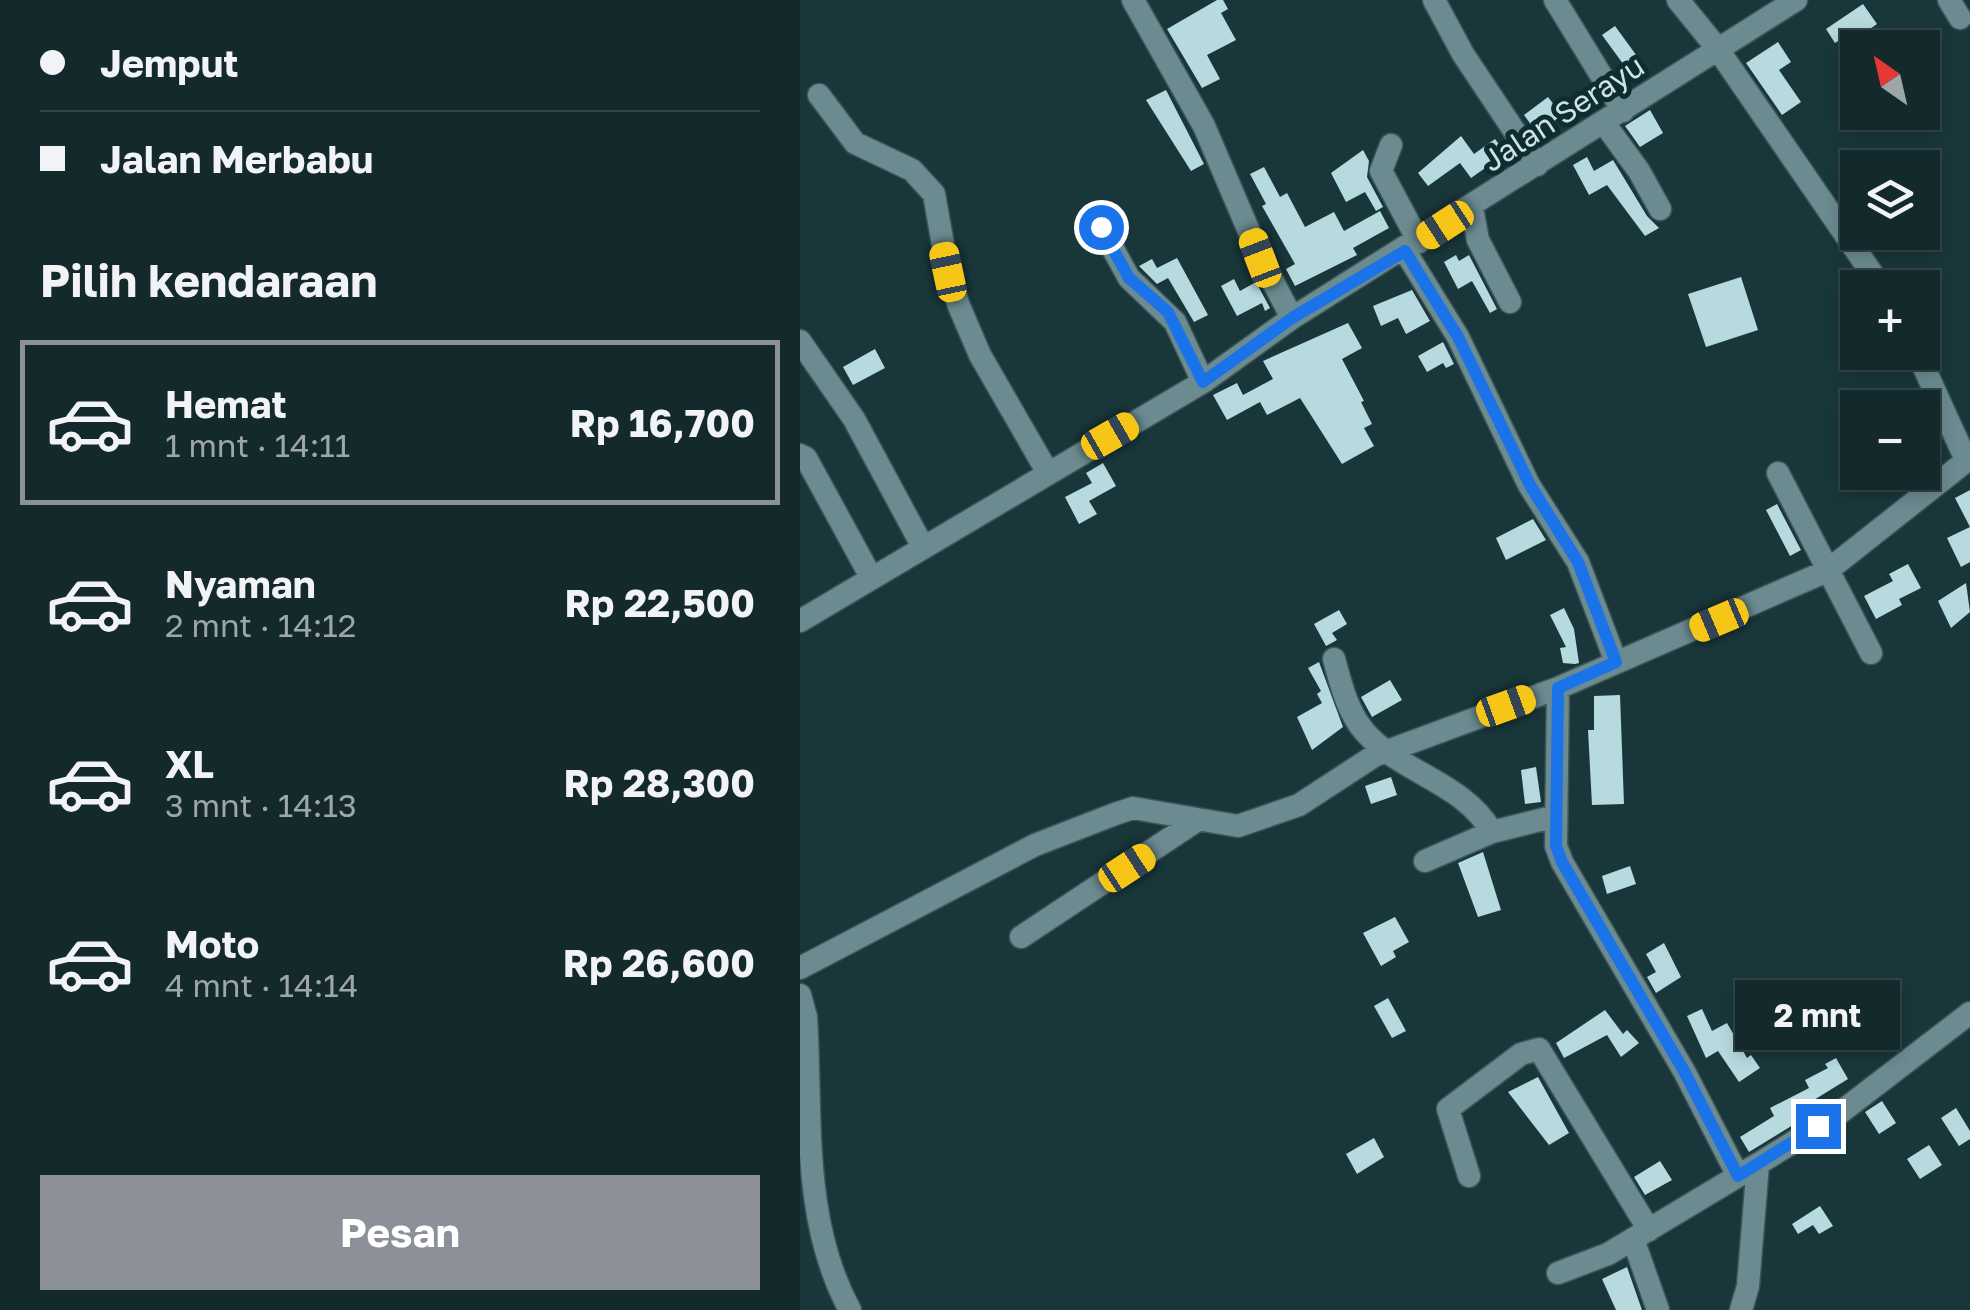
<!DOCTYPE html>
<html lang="id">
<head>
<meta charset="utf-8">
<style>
  body { margin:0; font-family:"Golos Text",sans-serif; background:#203538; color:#f1f3f6; height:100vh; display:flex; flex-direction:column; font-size:38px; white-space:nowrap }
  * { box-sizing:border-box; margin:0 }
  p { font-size:32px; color:#9da6a9 }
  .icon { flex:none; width:55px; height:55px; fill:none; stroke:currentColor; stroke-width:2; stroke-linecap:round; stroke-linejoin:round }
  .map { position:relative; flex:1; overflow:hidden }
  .drawer { display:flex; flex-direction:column; background:#13292c; width:800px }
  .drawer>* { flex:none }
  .top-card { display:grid; align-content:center; height:220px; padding:0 40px; background:#13292c }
  .needle { width:65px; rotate:326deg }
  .controls { position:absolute; left:1040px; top:30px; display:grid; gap:20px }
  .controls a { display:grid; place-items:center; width:100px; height:100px; border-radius:0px; background:#13292c; box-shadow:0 5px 15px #0003,0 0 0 2px #324548; font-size:50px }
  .end { position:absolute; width:45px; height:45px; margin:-22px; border:12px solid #1a73e8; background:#fff; box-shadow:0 0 0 5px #fff }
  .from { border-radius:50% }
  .bubble { position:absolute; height:70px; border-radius:0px; background:#13292c; box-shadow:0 5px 15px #0003,0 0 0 2px #324548; font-size:32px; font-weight:700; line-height:70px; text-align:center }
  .car { position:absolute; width:30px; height:60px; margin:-30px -15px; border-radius:12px; box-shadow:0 0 8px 2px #0007; background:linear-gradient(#f5c518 24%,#345 0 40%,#f5c518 0 76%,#345 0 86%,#f5c518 0) }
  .top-card b { display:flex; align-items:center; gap:35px; height:95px; font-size:38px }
  .top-card b+b { border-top:2px solid #324548 }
  .top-card i { width:25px; height:25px; background:#f1f3f6 }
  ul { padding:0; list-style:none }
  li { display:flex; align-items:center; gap:30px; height:165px; margin:0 20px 15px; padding:0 20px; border:5px solid transparent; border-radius:0px }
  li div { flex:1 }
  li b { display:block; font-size:38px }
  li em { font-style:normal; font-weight:700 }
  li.active { border-color:#8c9099 }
  li>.icon { width:90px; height:90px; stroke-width:1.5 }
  h2 { padding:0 40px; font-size:45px; line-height:120px }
  .action { display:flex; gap:20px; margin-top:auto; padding:20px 40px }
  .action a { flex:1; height:115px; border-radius:0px; background:#8c9099; color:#fff; font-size:40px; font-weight:700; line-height:115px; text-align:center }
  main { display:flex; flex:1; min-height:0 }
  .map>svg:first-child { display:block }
</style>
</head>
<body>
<main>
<section class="drawer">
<div class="top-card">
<b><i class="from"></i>Jemput</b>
<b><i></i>Jalan Merbabu</b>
</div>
<h2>Pilih kendaraan</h2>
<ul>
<li class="active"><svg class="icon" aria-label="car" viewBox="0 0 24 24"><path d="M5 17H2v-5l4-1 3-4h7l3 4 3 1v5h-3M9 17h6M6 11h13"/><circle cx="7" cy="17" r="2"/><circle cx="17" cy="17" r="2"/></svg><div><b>Hemat</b><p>1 mnt · 14:11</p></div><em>Rp 16,700</em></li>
<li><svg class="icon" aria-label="car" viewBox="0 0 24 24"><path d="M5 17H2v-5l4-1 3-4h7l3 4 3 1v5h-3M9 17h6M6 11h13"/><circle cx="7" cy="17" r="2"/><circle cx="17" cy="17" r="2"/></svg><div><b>Nyaman</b><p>2 mnt · 14:12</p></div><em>Rp 22,500</em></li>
<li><svg class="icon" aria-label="car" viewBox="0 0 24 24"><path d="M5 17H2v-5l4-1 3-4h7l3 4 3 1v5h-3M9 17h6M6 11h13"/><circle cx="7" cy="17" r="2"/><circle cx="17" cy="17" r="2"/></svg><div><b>XL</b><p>3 mnt · 14:13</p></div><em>Rp 28,300</em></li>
<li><svg class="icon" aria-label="car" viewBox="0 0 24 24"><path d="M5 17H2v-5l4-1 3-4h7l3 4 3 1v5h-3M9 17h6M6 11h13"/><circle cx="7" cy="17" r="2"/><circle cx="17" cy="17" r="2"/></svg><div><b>Moto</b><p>4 mnt · 14:14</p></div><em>Rp 26,600</em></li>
</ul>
<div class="action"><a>Pesan</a></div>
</section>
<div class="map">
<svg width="1170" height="1310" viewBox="0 0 1170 1310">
  <rect width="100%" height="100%" fill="#19373b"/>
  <path fill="#b7dadf" d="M417 0H423L428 9 421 13 436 40 407 55 420 79 402 88 367 29Z
    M1063 4 1077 24 1061 35 1056 29 1035 43 1026 29Z
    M815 26 842 63 829 72 802 35Z
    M978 42 991 62 979 70 1001 102 982 115 946 63Z
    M366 90 404 164 391 171 346 100Z
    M748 97 762 115 750 124 745 117 732 126 724 115Z
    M850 110 863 133 840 147 825 126Z
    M661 136 674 154 695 139 711 161 697 171 691 164 671 178 660 163 628 186 618 173Z
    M563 150 569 161 567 177 583 207 576 211 565 192 546 202 531 173Z
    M787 157 794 171 813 160 847 216 859 228 845 236 807 185 789 195 773 165Z
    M464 167 480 197 487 193 505 227 534 212 544 231 580 211 589 228 553 248 557 255 495 286 486 269 495 264 462 206 466 204 450 174Z
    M656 255 659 261 669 255 697 309 690 313 672 281 658 289 644 262Z
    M377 258 408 315 394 322 368 278 357 284 339 266 352 259 357 268Z
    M941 277 958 330 906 347 888 294Z
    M434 279 440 291 456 282 470 308 465 311 462 303 437 316 421 286Z
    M612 290 630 321 606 334 598 318 581 326 573 306Z
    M548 323 562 348 542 359 564 401 561 402 572 424 564 428 574 446 542 464 500 398 467 415 460 402 427 420 413 395 437 383 443 395 473 379 463 361Z
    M643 342 654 364 646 368 643 363 627 372 618 356Z
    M75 349 85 368 53 385 43 367Z
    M303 463 316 486 289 501 297 514 279 524 265 497 292 483 286 473Z
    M1170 490V562L1161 567 1147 538 1170 527 1155 498Z
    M977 504 1001 550 990 556 966 510Z
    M733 519 746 540 706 560 696 538Z
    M1108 564 1121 588 1099 599 1102 605 1076 619 1064 596 1093 581 1089 574Z
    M1166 583 1170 612 1151 628 1138 601Z
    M764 608 774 629 779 663 775 664 763 663 760 648 766 647 750 615Z
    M539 610 547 624 532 633 537 640 526 646 514 624Z
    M519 662 543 727 512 750 497 717 522 703 517 694 521 691 508 668Z
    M590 680 602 700 572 717 561 697Z
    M820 695 824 804 792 805 788 730H794V696Z
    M736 767 741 802 725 804 721 770Z
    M591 777 597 795 571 804 565 786Z
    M683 852 701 910 678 917 658 863Z
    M830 866 836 884 807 894 802 876Z
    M595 917 609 942 593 951 596 957 581 966 563 933Z
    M864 943 881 977 856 993 847 977 856 972 846 954Z
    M588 998 606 1031 592 1038 574 1006Z
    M902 1009 912 1031 927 1023 947 1058 951 1055 960 1068 939 1082 918 1051 906 1058 887 1016Z
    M805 1010 823 1034 827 1030 839 1043 821 1057 807 1035 764 1058 756 1043Z
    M1036 1058 1048 1079 996 1111 1001 1120 949 1152 940 1137 974 1116 970 1108 1009 1088 1005 1080 1028 1068 1025 1064Z
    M738 1077 769 1133 749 1145 708 1092Z
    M1082 1101 1096 1123 1079 1134 1065 1112Z
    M1156 1108 1170 1131V1139L1159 1146 1141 1118Z
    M574 1138 584 1157 557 1174 546 1154Z
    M1129 1145 1142 1165 1120 1179 1107 1159Z
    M860 1161 872 1180 845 1195 834 1177Z
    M1020 1206 1033 1226 1019 1234 1013 1225 998 1234 992 1224Z
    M827 1267 842 1310H816L802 1279Z"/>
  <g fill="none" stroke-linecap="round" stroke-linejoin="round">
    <g stroke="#3b5558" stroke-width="25">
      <path id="minor" d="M333 0 404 126 460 257 492 318
        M634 0 663 54 737 165
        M755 0 823 111
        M878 0 917 48 1082 288
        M1149 0 1160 18
        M19 95 55 143 112 170 134 194 148 273 159 306 180 355 248 473
        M804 123 839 171 860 209
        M591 145 581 171 619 242
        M672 208 678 240 710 302
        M301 227 329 278 375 322 403 382
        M605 251 658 337 729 485 778 562 816 662
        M0 341 54 419 123 547
        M1117 352 1166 460
        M0 455 6 458 71 577
        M978 473 1071 653
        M0 621 403 382 492 318 996 0
        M534 659C541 684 547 711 564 731 601 774 662 781 692 832
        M758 688 756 846 762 862 884 1071 938 1176 958 1164 948 1286 941 1310
        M625 861 692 832 756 816
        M221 937 396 821
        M0 968 235 845 315 814 333 808 438 826 499 805 574 756 758 688 1027 571 1170 458
        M0 995 6 1017C12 1114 1 1221 50 1310
        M958 1164 1037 1115 1170 1013
        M669 1176 648 1109 721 1054 739 1049 849 1230
        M833 1239 858 1310
        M758 1273 808 1254 938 1176"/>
    </g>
    <use href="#minor" stroke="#6b8b90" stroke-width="22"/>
  </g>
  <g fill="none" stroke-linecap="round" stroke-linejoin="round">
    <path stroke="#1a73e8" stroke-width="12" d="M301 227 329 278 368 312 403 382 492 318 605 251 658 337 730 485 778 562 816 662 758 688 756 846 762 862 884 1071 938 1176 1018 1126"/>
  </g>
  <g text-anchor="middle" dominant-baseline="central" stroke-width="10" stroke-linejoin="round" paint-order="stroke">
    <g font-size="30" fill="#d1e2e4" stroke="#0e2d31">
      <text transform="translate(763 113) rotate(-33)">Jalan Serayu</text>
    </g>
  </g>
</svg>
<div class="controls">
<a><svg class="needle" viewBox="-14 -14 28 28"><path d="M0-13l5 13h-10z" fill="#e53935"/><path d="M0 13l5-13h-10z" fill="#9da6a9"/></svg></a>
<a><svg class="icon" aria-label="layers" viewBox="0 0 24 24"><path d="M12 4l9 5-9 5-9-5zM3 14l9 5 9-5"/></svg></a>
<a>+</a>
<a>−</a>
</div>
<i class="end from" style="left:301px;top:227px"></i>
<i class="end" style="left:1018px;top:1126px"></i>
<div class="bubble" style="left:935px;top:980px;width:165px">2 mnt</div>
<i class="car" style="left:645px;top:225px;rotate:237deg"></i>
<i class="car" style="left:460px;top:258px;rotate:339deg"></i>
<i class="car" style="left:148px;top:272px;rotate:348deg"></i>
<i class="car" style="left:310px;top:436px;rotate:60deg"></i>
<i class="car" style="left:919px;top:620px;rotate:247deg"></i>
<i class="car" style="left:706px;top:706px;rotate:70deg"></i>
<i class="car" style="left:327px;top:868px;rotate:57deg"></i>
</div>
</main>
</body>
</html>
